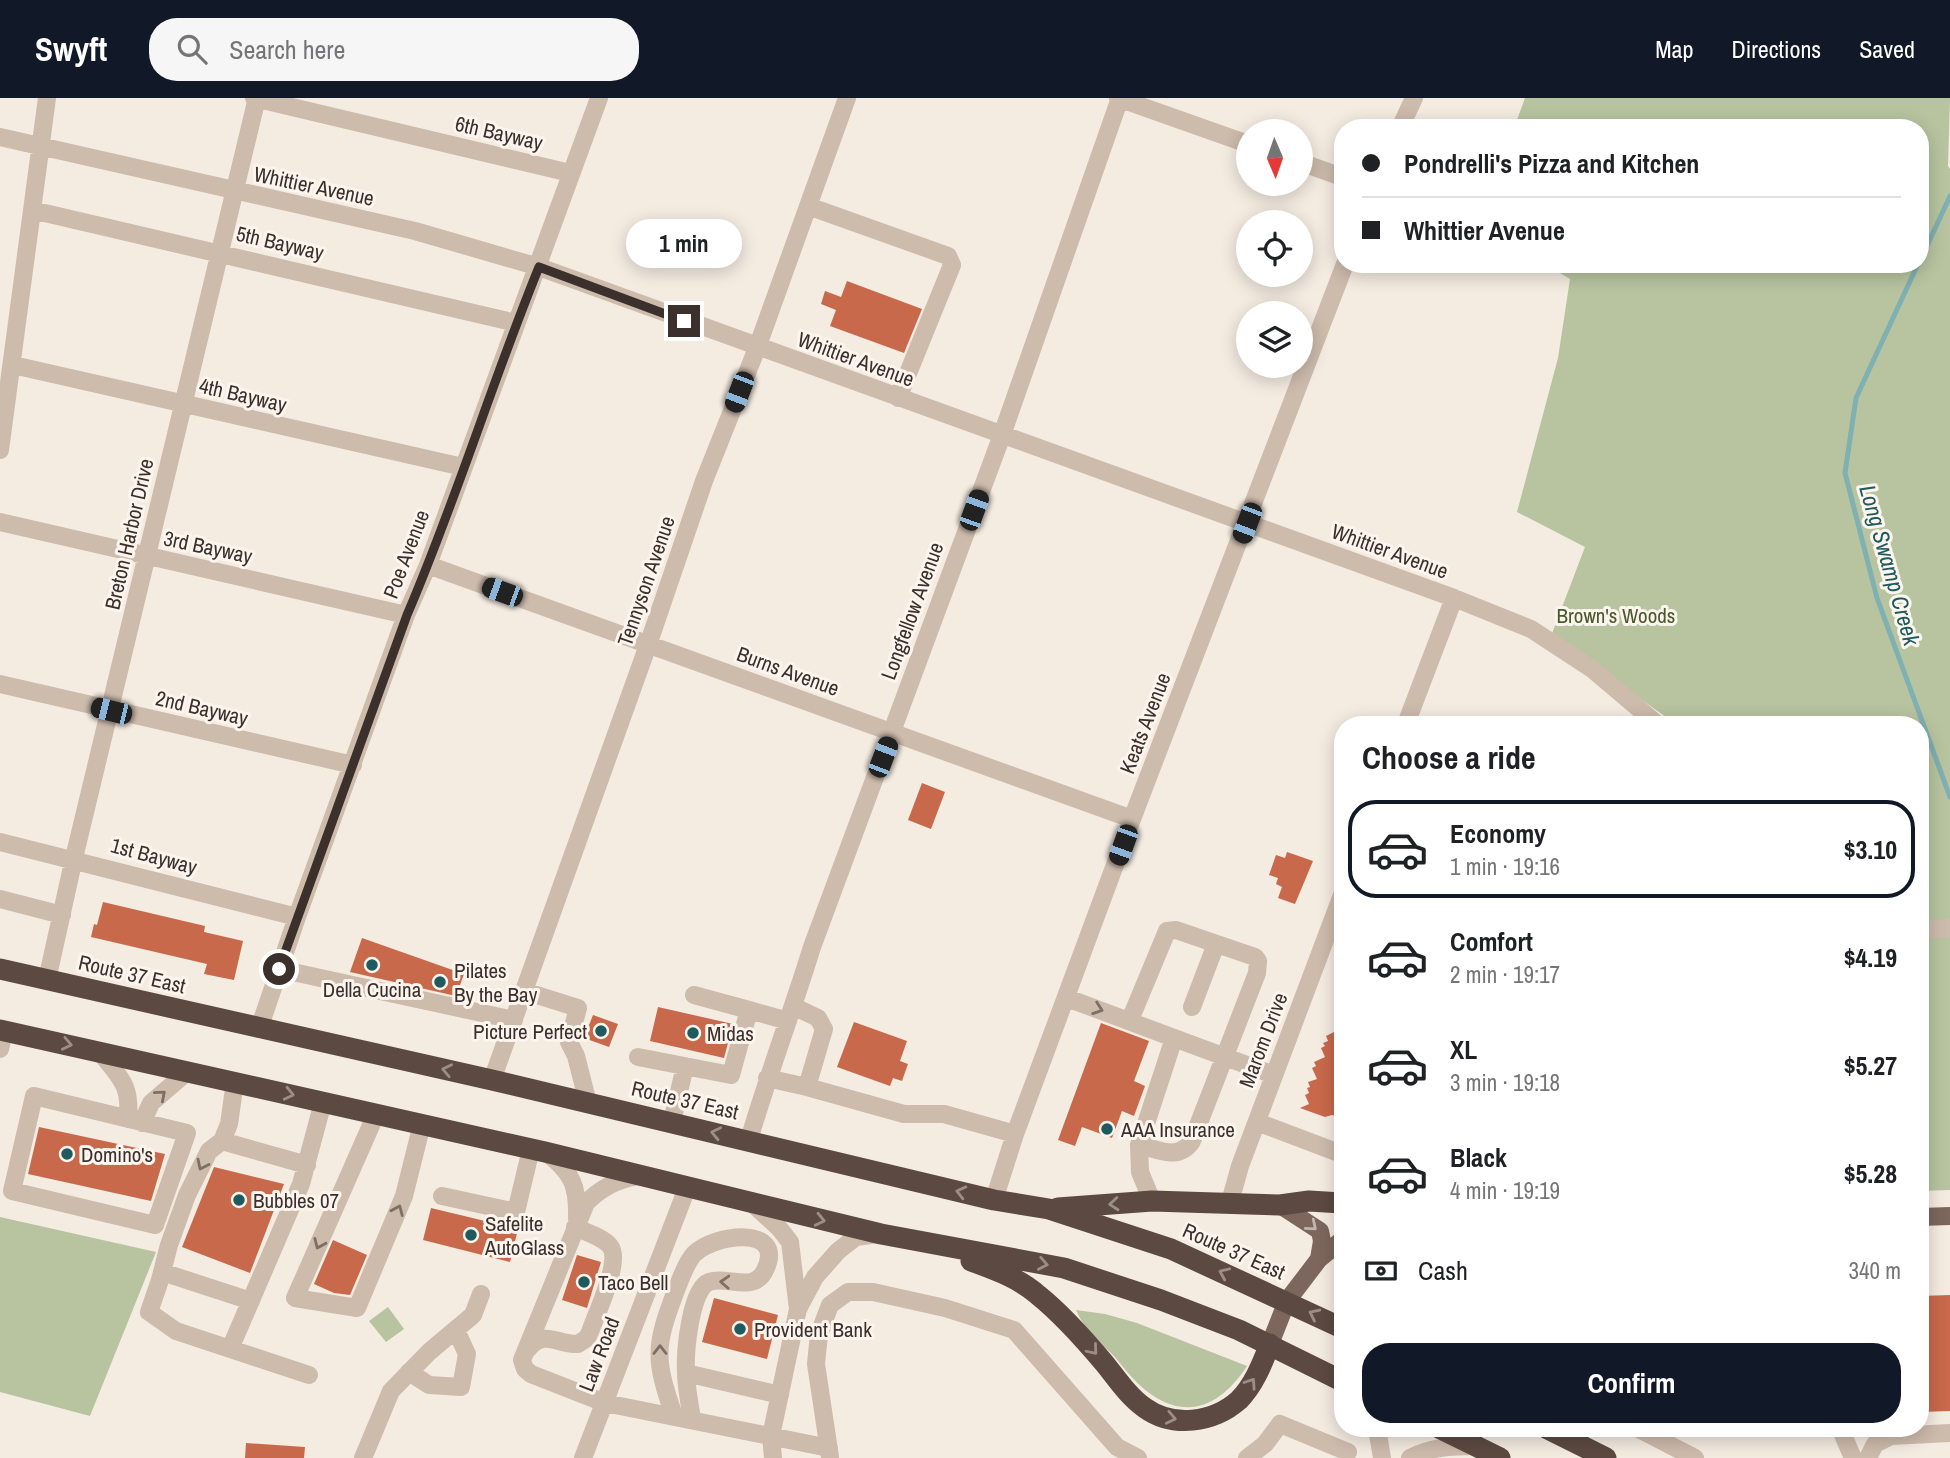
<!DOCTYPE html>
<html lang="en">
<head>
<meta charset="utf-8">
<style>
  body { margin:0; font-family:"Archivo Narrow",sans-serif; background:#f6f6f6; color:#202124; height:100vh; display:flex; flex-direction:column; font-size:26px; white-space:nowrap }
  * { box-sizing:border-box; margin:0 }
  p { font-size:23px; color:#757577 }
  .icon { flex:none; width:38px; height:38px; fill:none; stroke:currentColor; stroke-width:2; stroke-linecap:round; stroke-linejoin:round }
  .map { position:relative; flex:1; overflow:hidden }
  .drawer { position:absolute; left:1334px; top:618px; width:595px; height:721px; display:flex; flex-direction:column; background:#fff; border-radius:28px; box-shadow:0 4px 18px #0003 }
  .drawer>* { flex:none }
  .guide { position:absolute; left:1334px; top:21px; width:595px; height:154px; border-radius:28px; box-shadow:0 4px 18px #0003; display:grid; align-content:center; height:154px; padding:0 28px; background:#fff }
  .needle { width:46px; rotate:178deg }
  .buttons { position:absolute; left:1236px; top:21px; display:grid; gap:14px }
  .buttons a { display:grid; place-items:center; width:77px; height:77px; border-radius:50%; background:#fff; box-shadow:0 4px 18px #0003; font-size:35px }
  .end { position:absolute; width:32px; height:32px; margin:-16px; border:9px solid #3b302b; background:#fff; box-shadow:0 0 0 4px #fff }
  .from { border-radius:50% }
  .bubble { position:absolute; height:49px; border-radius:24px; background:#fff; box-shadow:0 4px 18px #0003; font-size:23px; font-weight:800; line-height:49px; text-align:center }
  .car { position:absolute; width:21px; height:42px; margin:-21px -10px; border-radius:9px; box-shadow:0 0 5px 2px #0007; background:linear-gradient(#222 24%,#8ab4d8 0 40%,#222 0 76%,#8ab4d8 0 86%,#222 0) }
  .guide b { display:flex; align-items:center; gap:24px; height:66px; font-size:26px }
  .guide b+b { border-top:2px solid #e0e0e0 }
  .guide i { width:18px; height:18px; background:#202124 }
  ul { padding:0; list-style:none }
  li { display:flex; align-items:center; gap:21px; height:98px; margin:0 14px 10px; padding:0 14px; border:4px solid transparent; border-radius:28px }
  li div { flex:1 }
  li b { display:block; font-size:26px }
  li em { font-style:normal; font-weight:800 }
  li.active { border-color:#111827 }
  li>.icon { width:63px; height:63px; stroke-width:1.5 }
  h2 { padding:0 28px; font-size:32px; line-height:84px }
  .pay { display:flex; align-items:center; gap:18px; height:77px; padding:0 28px; font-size:26px }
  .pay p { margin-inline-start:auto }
  .primary-button { display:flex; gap:14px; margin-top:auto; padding:14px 28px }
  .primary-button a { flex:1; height:80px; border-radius:28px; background:#111827; color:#fff; font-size:28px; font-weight:800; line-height:80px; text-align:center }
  header { display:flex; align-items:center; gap:42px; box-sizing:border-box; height:98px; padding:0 35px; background:#111827; color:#fff }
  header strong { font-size:33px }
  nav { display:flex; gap:38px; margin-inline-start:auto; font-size:24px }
  .search { width:490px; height:63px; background:#f6f6f6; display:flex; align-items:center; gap:18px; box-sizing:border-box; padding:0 24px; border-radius:28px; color:#757577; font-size:26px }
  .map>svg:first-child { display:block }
</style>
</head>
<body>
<header>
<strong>Swyft</strong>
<div class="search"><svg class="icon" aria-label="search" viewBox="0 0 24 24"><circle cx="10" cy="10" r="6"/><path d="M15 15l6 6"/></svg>Search here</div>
<nav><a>Map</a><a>Directions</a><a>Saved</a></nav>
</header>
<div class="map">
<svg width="1950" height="1360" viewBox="0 0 1950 1360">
  <rect width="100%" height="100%" fill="#f4ebe1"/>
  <path fill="#b8c4a0" d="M1525 0H1950L1948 68 1950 71V1092L1920 1093V626H1676L1551 538 1585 449 1517 414 1558 260 1570 181 1545 166H1920V30H1514Z
    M0 1119 156 1154 90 1318 0 1294Z
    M388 1209 404 1231 386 1244 369 1223Z
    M1076 1212 1105 1216 1137 1225 1247 1268C1224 1303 1192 1324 1152 1297 1137 1287 1125 1271 1114 1258 1100 1244 1083 1230 1076 1212Z"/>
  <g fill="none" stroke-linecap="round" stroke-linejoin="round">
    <path stroke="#7fb0b2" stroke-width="5" d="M1920 163 1950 98
      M1918 166 1856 300 1845 375 1877 500 1950 699"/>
  </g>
  <path fill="#c8694b" d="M847 183 922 211 904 255 830 228 836 212 821 206 825 193 841 199Z
    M922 685 945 694 931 731 908 722Z
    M1287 754 1313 763 1295 806 1278 800 1282 789 1276 786 1278 780 1269 777 1276 757 1285 760Z
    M103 804 205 828 204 834 243 843 234 882 204 876 207 866 91 839 94 826 97 827Z
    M362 840 464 876 456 898 350 874Z
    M658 909 733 926 724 960 650 943Z
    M593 917 618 926 609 949 584 940Z
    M854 924 907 943 900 963 908 966 902 983 893 980 890 988 837 969Z
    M1101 925 1149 943 1134 983 1145 988 1134 1018 1122 1013 1112 1040 1082 1029 1075 1048 1058 1042Z
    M1342 930V1020L1332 1017 1325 1019 1300 1010 1309 1006 1305 997 1309 995 1307 990 1310 989 1308 984 1317 981 1312 970 1316 968 1314 964 1325 959 1321 950 1325 948 1323 945 1328 943 1326 938Z
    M39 1029 165 1056 151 1103 28 1076Z
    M214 1069 284 1086 250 1175 182 1149Z
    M431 1110 518 1131 510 1164 423 1142Z
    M333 1142 367 1157 350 1197 334 1195 314 1186Z
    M577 1157 601 1164 587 1210 562 1202Z
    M1950 1197V1313L1920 1314V1198Z
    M714 1200 778 1217 767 1261 702 1244Z
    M246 1345 305 1349 304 1360H245Z"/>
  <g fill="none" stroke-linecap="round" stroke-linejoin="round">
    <path stroke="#cdbbac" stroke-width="18" d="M254 0 570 75
      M1118 0 1248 46
      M1400 30 1414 0
      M0 39 415 133 539 169 1454 500 1531 531 1592 571 1657 626
      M1300 64 1342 79
      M808 108 948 158 952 167 898 300
      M32 112 516 225
      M13 267 463 369
      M0 352 47 0
      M0 424 406 517
      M428 467 1132 721
      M0 586 353 667
      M1406 626 1454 500
      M0 744 297 819
      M0 801 62 817
      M1920 832 1950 830
      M279 871 514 922
      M47 882 74 760 257 0
      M524 893 578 910 569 944 576 958 588 1005
      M1067 900 1174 940
      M793 908 818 920 824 931 807 989
      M1192 909 1216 846
      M749 912 788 923
      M1130 922 1167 833 1176 832 1255 859 1258 863 1257 875 1192 1043C1179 1063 1159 1052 1139 1047L1174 940 1274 977
      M259 931 297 819 406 517 428 467 599 0
      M0 951 4 933
      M100 954C120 980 131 986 128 1021
      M638 959 731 977 749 912 694 897
      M767 980 807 989 904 1016H944L1015 1036
      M492 982 648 547 704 383 757 250 847 0
      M235 984 229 1026 222 1043 209 1053 187 1097 169 1147 160 1182 149 1214 176 1233 309 1277
      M34 998 187 1035 155 1127 12 1093Z
      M376 1016 295 1200 357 1210 404 1098 422 1026
      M672 1024 685 968
      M1257 1024 1339 1055
      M142 1025 151 1005 187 974
      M749 1042C768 977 792 914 812 849L1002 337 1120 0
      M222 1043 307 1067
      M1139 1047 1140 1074 1152 1103
      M547 1055C573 1075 578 1089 577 1121
      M638 1078C616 1082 601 1090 586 1105L522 1262 525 1271 531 1276 605 1305 829 1350
      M442 1098 516 1114 531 1051
      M994 1102 1015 1036 1132 721 1345 166
      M1230 1104 1240 1068 1342 797
      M754 1107 779 1130 790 1144 798 1211
      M162 1174 251 1203
      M230 1251 301 1086 323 1004
      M527 1252C545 1230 556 1247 578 1246L587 1240 590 1234C596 1216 622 1163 610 1148 603 1139 585 1134 575 1129
      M409 1274 429 1287 461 1289 467 1256 456 1232
      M686 1275 780 1297
      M674 1318C655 1262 654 1250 675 1195 680 1183 685 1166 694 1156 716 1135 784 1128 766 1170 755 1197 728 1177 709 1184 690 1191 685 1256 686 1274 686 1290 690 1306 692 1322
      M1377 1330 1382 1360
      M1637 1330 1695 1360
      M1840 1330 1853 1360
      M830 1359 816 1266 819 1236 830 1207 848 1194H873L945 1210 1014 1232 1117 1349 1138 1360
      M363 1360 391 1293 429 1254 473 1217 481 1196
      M583 1360 687 1090
      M773 1360 771 1338 798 1211 815 1179 838 1153 856 1139 877 1136
      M1247 1360 1265 1346 1280 1326 1348 1354
      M1410 1360C1431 1349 1452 1348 1475 1348
      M1868 1360 1875 1346 1891 1338 1950 1335"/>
    <path stroke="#7d675c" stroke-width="18" d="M1280 1107 1320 1133 1322 1143 1319 1161
      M1920 1119 1950 1118
      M1270 1246 1287 1203 1319 1161 1342 1142"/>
    <path stroke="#5c4a42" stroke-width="21" d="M0 871 492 982 994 1102 1049 1111 1171 1151 1342 1230
      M0 932 545 1054 881 1136 1064 1170 1161 1202 1239 1232 1342 1283
      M1058 1110 1152 1103 1280 1107 1309 1103 1342 1105
      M971 1163C995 1172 1019 1180 1038 1197 1063 1217 1084 1241 1105 1266 1117 1281 1129 1299 1145 1310 1173 1330 1213 1325 1239 1302 1254 1287 1262 1266 1270 1246
      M1439 1330 1500 1360
      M1546 1330 1606 1360"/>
  </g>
  <defs><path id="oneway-chevron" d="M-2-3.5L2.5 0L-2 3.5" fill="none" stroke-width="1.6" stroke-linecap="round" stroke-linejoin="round" transform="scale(1.75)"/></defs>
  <g stroke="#7d6f65">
    <use href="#oneway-chevron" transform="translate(1098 911) rotate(19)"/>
    <use href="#oneway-chevron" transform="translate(161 997) rotate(-41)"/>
    <use href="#oneway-chevron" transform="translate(202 1067) rotate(116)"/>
    <use href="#oneway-chevron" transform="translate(398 1112) rotate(-67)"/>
    <use href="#oneway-chevron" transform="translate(319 1146) rotate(114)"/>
    <use href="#oneway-chevron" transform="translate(725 1184) rotate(-177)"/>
    <use href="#oneway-chevron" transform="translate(660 1252) rotate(-90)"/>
  </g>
  <g stroke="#9c8e87">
    <use href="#oneway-chevron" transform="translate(67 946) rotate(12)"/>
    <use href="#oneway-chevron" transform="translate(447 972) rotate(-168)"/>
    <use href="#oneway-chevron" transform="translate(289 996) rotate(13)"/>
    <use href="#oneway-chevron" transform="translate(716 1035) rotate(-167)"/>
    <use href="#oneway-chevron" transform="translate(961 1094) rotate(-166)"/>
    <use href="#oneway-chevron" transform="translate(1114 1106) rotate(175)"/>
    <use href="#oneway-chevron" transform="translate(820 1122) rotate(13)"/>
    <use href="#oneway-chevron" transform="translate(1043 1166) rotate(11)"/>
    <use href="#oneway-chevron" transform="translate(1224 1175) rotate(-156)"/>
    <use href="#oneway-chevron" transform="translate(1314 1216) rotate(-154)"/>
    <use href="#oneway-chevron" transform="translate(1093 1252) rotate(50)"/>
    <use href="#oneway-chevron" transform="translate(1251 1285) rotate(-56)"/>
    <use href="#oneway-chevron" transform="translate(1171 1320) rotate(12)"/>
  </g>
  <use stroke="#c2b5ac" href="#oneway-chevron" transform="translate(1312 1128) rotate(40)"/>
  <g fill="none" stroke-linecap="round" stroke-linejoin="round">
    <path stroke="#3b302b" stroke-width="9" d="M279 871 407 517C456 403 492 284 539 169L684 223"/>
  </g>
  <g fill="#1f5a5e" stroke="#fbf5ee" stroke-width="2.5">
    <circle cx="372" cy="867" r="7"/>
    <circle cx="440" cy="884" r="7"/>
    <circle cx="601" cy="933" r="7"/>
    <circle cx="693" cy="935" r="7"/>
    <circle cx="1107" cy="1031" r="7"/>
    <circle cx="67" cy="1056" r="7"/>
    <circle cx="239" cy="1102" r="7"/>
    <circle cx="471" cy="1137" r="7"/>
    <circle cx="584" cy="1184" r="7"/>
    <circle cx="740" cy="1231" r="7"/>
  </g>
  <g text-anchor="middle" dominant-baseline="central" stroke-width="6" stroke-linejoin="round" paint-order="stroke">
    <g font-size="21" fill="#3b302b" stroke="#fbf5ee">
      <text transform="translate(499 35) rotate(13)">6th Bayway</text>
      <text transform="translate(314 88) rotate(12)">Whittier Avenue</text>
      <text transform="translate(280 145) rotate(13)">5th Bayway</text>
      <text transform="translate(856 261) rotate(20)">Whittier Avenue</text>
      <text transform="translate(243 297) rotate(13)">4th Bayway</text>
      <text transform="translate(129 436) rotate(-77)">Breton Harbor Drive</text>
      <text transform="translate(208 449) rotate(12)">3rd Bayway</text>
      <text transform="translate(1390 453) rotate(20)">Whittier Avenue</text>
      <text transform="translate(406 456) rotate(-69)">Poe Avenue</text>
      <text transform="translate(646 483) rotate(-71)">Tennyson Avenue</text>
      <text transform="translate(912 513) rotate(-70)">Longfellow Avenue</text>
      <text transform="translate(788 573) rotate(20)">Burns Avenue</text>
      <text transform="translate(202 610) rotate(13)">2nd Bayway</text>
      <text transform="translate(1145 625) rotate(-69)">Keats Avenue</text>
      <text transform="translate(154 758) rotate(15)">1st Bayway</text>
      <text transform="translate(132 876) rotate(13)">Route 37 East</text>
      <text transform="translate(1263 942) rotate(-69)">Marom Drive</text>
      <text transform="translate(685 1002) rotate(13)">Route 37 East</text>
      <text transform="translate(1234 1153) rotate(24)">Route 37 East</text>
      <text transform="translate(599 1256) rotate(-69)">Law Road</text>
    </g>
    <g font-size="21" fill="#4a5a2e" stroke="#fbf5ee">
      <text x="1616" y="517">Brown's Woods</text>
    </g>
    <g font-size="21" fill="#3b302b" stroke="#fbf5ee" text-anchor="start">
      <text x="454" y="872">Pilates<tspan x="454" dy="24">By the Bay</tspan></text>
      <text x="372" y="891" text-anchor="middle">Della Cucina</text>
      <text x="587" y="933" text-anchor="end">Picture Perfect</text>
      <text x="707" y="935">Midas</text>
      <text x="1121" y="1031">AAA Insurance</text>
      <text x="81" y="1056">Domino's</text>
      <text x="253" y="1102">Bubbles 07</text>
      <text x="485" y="1125">Safelite<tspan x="485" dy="24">AutoGlass</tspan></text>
      <text x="598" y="1184">Taco Bell</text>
      <text x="754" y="1231">Provident Bank</text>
    </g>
    <g font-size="23" font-style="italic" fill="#1f5a5e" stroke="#fbf5ee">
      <text transform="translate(1890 467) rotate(74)">Long Swamp Creek</text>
    </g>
  </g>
</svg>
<div class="buttons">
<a><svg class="needle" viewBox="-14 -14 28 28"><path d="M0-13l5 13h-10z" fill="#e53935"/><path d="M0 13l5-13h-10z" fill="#757577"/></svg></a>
<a><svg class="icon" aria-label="locate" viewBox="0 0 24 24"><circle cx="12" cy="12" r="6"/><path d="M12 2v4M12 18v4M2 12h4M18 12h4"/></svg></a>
<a><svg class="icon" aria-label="layers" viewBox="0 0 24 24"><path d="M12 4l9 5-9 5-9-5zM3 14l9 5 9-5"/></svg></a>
</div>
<i class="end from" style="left:279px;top:871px"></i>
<i class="end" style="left:684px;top:223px"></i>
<div class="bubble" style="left:626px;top:121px;width:116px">1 min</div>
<i class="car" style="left:739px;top:294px;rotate:201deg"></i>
<i class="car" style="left:974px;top:412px;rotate:20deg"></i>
<i class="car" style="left:1247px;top:425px;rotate:201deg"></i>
<i class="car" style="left:502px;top:494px;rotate:290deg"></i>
<i class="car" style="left:111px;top:613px;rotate:284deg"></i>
<i class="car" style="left:883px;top:659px;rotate:21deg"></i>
<i class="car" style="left:1123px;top:747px;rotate:200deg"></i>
<div class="guide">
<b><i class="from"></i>Pondrelli's Pizza and Kitchen</b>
<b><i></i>Whittier Avenue</b>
</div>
<section class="drawer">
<h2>Choose a ride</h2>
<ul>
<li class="active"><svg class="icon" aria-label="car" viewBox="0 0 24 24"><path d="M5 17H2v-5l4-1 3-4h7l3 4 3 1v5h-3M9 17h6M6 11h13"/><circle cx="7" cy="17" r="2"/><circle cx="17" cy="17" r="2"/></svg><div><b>Economy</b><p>1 min · 19:16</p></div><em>$3.10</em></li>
<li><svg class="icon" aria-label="car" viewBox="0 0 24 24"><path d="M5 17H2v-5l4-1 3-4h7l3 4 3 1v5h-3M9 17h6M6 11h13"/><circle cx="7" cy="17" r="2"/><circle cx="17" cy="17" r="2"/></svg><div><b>Comfort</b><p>2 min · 19:17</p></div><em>$4.19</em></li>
<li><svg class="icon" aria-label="car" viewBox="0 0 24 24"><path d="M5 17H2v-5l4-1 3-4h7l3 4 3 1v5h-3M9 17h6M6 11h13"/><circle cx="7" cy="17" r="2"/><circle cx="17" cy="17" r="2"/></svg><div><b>XL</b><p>3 min · 19:18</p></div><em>$5.27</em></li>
<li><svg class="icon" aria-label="car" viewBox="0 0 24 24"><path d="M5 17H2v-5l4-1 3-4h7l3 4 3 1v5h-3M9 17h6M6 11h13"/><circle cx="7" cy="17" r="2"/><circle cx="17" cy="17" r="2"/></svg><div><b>Black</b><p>4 min · 19:19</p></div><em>$5.28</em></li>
</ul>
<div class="pay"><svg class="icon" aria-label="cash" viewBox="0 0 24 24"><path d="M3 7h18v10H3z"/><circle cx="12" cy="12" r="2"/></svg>Cash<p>340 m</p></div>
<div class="primary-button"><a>Confirm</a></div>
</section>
</div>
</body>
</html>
